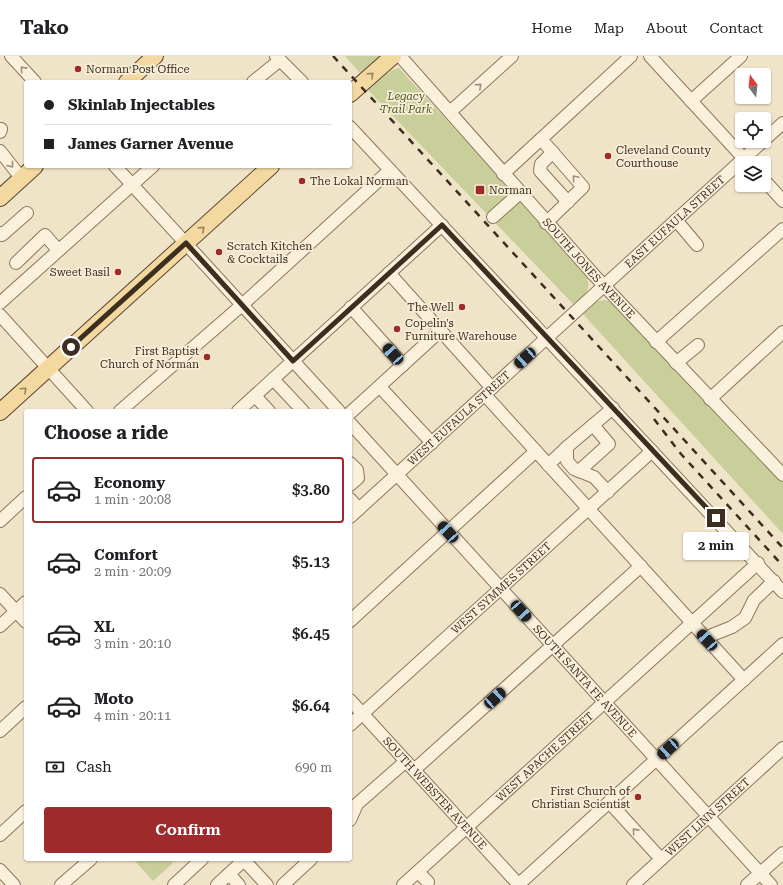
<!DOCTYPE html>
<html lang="en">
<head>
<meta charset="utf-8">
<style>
  body { margin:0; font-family:"Roboto Serif",serif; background:#f2f2f2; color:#202124; height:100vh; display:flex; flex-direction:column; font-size:15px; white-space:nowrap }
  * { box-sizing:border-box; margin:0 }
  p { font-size:13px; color:#757577 }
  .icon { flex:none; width:22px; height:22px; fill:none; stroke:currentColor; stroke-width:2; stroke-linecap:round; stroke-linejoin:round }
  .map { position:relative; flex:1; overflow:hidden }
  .sheet { position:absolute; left:24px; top:353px; width:328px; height:452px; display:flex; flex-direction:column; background:#fff; border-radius:4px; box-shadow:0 1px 3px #0004 }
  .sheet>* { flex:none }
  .top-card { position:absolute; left:24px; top:24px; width:328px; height:88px; border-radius:4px; box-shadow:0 1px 3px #0004; display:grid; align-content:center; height:88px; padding:0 20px; background:#fff }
  .needle { width:26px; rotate:345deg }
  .tools { position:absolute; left:735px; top:12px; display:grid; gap:8px }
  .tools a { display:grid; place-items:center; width:36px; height:36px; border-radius:4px; background:#fff; box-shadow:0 1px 3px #0004; font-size:20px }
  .end { position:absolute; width:18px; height:18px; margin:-9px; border:5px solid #3d2e20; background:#fff; box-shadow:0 0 0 2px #fff }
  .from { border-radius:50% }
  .bubble { position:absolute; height:28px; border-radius:4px; background:#fff; box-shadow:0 1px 3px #0004; font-size:13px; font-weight:600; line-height:28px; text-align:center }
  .car { position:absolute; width:12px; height:24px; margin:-12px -6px; border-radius:5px; box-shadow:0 0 3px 1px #0007; background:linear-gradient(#222 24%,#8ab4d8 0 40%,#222 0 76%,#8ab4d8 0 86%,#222 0) }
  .top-card b { display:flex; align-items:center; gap:14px; height:38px; font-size:15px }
  .top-card b+b { border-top:1px solid #e0e0e0 }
  .top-card i { width:10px; height:10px; background:#202124 }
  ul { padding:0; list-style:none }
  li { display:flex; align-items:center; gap:12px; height:66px; margin:0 8px 6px; padding:0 12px; border:2px solid transparent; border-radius:4px }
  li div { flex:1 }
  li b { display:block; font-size:15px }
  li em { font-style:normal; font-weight:600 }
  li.current { border-color:#9e2a2b }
  li>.icon { width:36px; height:36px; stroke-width:1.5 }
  h2 { padding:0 20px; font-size:18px; line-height:48px }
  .pay { display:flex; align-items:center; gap:10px; height:44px; padding:0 20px; font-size:15px }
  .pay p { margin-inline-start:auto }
  .button { display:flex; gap:8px; margin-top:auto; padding:8px 20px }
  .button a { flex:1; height:46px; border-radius:4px; background:#9e2a2b; color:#fff; font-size:16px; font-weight:600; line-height:46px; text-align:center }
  header { display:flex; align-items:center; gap:24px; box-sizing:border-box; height:56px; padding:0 20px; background:#fff; border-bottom:1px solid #e0e0e0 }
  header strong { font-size:19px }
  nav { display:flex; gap:22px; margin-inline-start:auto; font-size:14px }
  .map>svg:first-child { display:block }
</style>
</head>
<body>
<header>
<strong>Tako</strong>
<nav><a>Home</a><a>Map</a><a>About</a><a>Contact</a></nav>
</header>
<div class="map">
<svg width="783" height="829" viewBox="0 0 783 829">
  <rect width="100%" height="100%" fill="#f0e4c8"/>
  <path fill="#c9cf9b" d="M345 0H381L361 18Z
    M399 12 464 83 587 222C592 235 583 241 573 248L368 34 392 14Z
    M605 244 615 248 783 426V478L583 258 598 245Z
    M133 803H170L173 807 153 825Z"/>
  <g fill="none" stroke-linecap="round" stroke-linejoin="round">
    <g stroke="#8d765c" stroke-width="14">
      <g id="minor">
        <path d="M11 0 35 26"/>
        <path d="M276 0 302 26"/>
        <path id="s1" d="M400 0 594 219 783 419"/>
        <path d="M650 0 748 107"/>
        <path d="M253 26 280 4"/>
        <path d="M691 45 741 0"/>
        <path d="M450 56 512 0"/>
        <path d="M350 71 783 536"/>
        <path d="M0 76 1 73"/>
        <path d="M541 83 583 131 546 167"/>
        <path d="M764 84 783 67"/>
        <path d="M0 95 22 123"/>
        <path d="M553 96 541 108 540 115 568 146"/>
        <path d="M115 110 339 355"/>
        <path d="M503 118 631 0"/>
        <path d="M764 124 783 145"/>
        <path d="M493 161 520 137"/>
        <path d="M676 164 697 189"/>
        <path d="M0 177 2 179 27 157"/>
        <path d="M16 207 45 179 58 194"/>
        <path d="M389 217 492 332"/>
        <path d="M0 247 153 110"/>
        <path d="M351 251 403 309"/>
        <path d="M0 259 87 355"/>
        <path d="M656 286 783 173"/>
        <path d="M676 307 698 289"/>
        <path d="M273 323 303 355"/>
        <path d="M380 331 432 387"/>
        <path d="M485 339 744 624"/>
        <path d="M255 340 269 355"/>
        <path d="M710 343 783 276"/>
        <path d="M120 355 242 249 390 114"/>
        <path d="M238 355 442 169"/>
        <path d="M350 357 440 275"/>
        <path id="s2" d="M350 367 771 829"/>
        <path d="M350 407 357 414 358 422 350 429"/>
        <path d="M548 409 567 391"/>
        <path d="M579 415 609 388 593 369"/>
        <path d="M608 436 594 421 574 413 567 405V391L613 352"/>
        <path d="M350 443 359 453"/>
        <path id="s3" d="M350 461 763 85"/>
        <path d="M0 465 26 441"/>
        <path d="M0 538 26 566"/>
        <path d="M350 565 536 395"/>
        <path d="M0 570 26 546"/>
        <path d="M707 584 712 579 732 571 745 562 754 544 774 525"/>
        <path id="s4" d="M350 644 519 829"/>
        <path id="s5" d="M350 669 652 395"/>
        <path d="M0 675 26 651"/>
        <path d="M414 714 641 510"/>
        <path d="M609 746 661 803"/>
        <path d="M350 764 357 748 406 705"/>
        <path d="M0 779 26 755"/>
        <path d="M243 803 267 829"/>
        <path d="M0 814 14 829"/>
        <path d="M418 816 428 826"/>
        <path d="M229 818 239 829"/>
        <path d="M61 829 91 803"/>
        <path d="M174 829 202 803"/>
        <path d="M217 829 244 804"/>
        <path d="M283 829 311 803"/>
        <path id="s6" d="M403 829 758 507"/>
        <path d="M518 829 783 588"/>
        <path id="s7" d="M633 829 783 692"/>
        <path d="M747 829 783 797"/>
      </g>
    </g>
    <g stroke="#5b4430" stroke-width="18">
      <path id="major" d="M127 26 155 0
        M350 38 393 0
        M0 142 35 110
        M0 356 271 110"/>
    </g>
    <use href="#minor" stroke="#faf1dc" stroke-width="12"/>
    <use href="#major" stroke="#f3d9a0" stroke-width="16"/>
    <path stroke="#3d2e20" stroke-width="2.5" stroke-dasharray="7 7" stroke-linecap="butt" d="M333 0 783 492
      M654 363 681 398 783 510"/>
  </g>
  <defs><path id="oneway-chevron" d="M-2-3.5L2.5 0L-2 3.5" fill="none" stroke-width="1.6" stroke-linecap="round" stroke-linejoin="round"/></defs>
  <g stroke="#9c907e">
    <use href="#oneway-chevron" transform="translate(23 13) rotate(-132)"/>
    <use href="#oneway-chevron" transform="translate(479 30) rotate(-42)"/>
    <use href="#oneway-chevron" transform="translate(11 109) rotate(52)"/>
    <use href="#oneway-chevron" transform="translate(575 122) rotate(-130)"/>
    <use href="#oneway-chevron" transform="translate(635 775) rotate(-132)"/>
  </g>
  <g stroke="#988460">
    <use href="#oneway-chevron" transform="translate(371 19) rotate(-42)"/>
    <use href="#oneway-chevron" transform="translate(202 173) rotate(-42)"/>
    <use href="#oneway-chevron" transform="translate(24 334) rotate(-43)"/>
  </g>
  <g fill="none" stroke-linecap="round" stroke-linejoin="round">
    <path stroke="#3d2e20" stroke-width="5" d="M71 291 186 187 293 305 442 169 716 462"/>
  </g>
  <g fill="#9e2a2b" stroke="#f7eed8" stroke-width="1.5">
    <circle cx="78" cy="13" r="4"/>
    <circle cx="608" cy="100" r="4"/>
    <circle cx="302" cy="125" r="4"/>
    <rect x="475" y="129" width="10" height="10" rx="2"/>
    <circle cx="219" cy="196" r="4"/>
    <circle cx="118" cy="216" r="4"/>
    <circle cx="462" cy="251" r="4"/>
    <circle cx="397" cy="273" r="4"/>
    <circle cx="207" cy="301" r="4"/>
    <circle cx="638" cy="741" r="4"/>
  </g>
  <g text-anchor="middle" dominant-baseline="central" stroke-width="3.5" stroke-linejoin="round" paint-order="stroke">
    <g font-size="11" fill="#3d2e20" stroke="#f7eed8" text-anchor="start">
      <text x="86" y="13">Norman Post Office</text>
      <text x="616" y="94">Cleveland County<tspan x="616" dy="13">Courthouse</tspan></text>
      <text x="310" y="125">The Lokal Norman</text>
      <text x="489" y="134">Norman</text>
      <text x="227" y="190">Scratch Kitchen<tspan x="227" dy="13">&amp; Cocktails</tspan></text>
      <text x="110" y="216" text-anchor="end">Sweet Basil</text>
      <text x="454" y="251" text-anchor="end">The Well</text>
      <text x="405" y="267">Copelin's<tspan x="405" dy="13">Furniture Warehouse</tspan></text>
      <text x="199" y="295" text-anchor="end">First Baptist<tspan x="199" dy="13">Church of Norman</tspan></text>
      <text x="630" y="735" text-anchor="end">First Church of<tspan x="630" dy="13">Christian Scientist</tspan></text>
    </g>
    <g font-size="11" font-style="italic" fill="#4d5a26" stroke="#f7eed8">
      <text x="406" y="40">Legacy<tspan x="406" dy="13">Trail Park</tspan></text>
    </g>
    <g font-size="11" fill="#3d2e20" stroke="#f7eed8">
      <text stroke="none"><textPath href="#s3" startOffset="439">EAST EUFAULA STREET</textPath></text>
      <text stroke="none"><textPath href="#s1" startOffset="284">SOUTH JONES AVENUE</textPath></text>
      <text stroke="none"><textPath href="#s3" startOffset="147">WEST EUFAULA STREET</textPath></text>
      <text stroke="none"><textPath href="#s5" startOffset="204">WEST SYMMES STREET</textPath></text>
      <text stroke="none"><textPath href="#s2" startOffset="349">SOUTH SANTA FE AVENUE</textPath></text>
      <text stroke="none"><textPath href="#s6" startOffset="191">WEST APACHE STREET</textPath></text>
      <text stroke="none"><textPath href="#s4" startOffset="126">SOUTH WEBSTER AVENUE</textPath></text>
      <text stroke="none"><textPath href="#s7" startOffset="101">WEST LINN STREET</textPath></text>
    </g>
  </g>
</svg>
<div class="tools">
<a><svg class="needle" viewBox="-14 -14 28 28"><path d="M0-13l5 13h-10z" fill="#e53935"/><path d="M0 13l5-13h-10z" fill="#757577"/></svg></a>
<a><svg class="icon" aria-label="locate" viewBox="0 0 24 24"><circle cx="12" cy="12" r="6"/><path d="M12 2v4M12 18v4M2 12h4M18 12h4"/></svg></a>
<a><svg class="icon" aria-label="layers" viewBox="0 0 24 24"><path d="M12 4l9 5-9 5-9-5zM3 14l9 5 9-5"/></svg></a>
</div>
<i class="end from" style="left:71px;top:291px"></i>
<i class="end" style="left:716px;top:462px"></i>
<div class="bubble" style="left:683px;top:476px;width:66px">2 min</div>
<i class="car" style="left:393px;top:298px;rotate:318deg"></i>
<i class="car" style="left:525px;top:302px;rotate:228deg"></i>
<i class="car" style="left:448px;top:476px;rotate:318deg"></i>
<i class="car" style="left:521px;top:555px;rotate:138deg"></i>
<i class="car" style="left:707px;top:584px;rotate:318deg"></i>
<i class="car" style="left:495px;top:642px;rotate:48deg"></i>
<i class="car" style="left:668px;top:693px;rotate:228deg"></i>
<div class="top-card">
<b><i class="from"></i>Skinlab Injectables</b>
<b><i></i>James Garner Avenue</b>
</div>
<section class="sheet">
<h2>Choose a ride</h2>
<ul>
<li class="current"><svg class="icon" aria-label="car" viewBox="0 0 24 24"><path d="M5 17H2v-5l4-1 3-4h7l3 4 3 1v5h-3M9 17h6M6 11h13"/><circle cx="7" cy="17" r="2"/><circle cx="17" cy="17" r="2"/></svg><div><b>Economy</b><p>1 min · 20:08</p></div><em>$3.80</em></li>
<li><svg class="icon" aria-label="car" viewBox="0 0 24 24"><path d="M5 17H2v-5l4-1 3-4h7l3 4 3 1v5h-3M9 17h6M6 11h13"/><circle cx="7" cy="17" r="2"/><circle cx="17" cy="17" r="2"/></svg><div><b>Comfort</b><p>2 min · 20:09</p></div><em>$5.13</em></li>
<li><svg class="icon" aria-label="car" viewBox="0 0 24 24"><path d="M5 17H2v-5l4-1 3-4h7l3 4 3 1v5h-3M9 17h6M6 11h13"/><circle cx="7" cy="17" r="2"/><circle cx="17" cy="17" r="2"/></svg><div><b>XL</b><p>3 min · 20:10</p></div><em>$6.45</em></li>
<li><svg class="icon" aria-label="car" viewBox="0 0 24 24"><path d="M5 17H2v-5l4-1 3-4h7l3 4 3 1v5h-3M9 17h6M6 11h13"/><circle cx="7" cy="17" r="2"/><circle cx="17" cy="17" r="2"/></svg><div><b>Moto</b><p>4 min · 20:11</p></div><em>$6.64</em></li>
</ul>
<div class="pay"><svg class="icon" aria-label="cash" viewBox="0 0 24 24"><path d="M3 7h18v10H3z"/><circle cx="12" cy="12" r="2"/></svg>Cash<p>690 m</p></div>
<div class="button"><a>Confirm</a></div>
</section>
</div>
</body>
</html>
